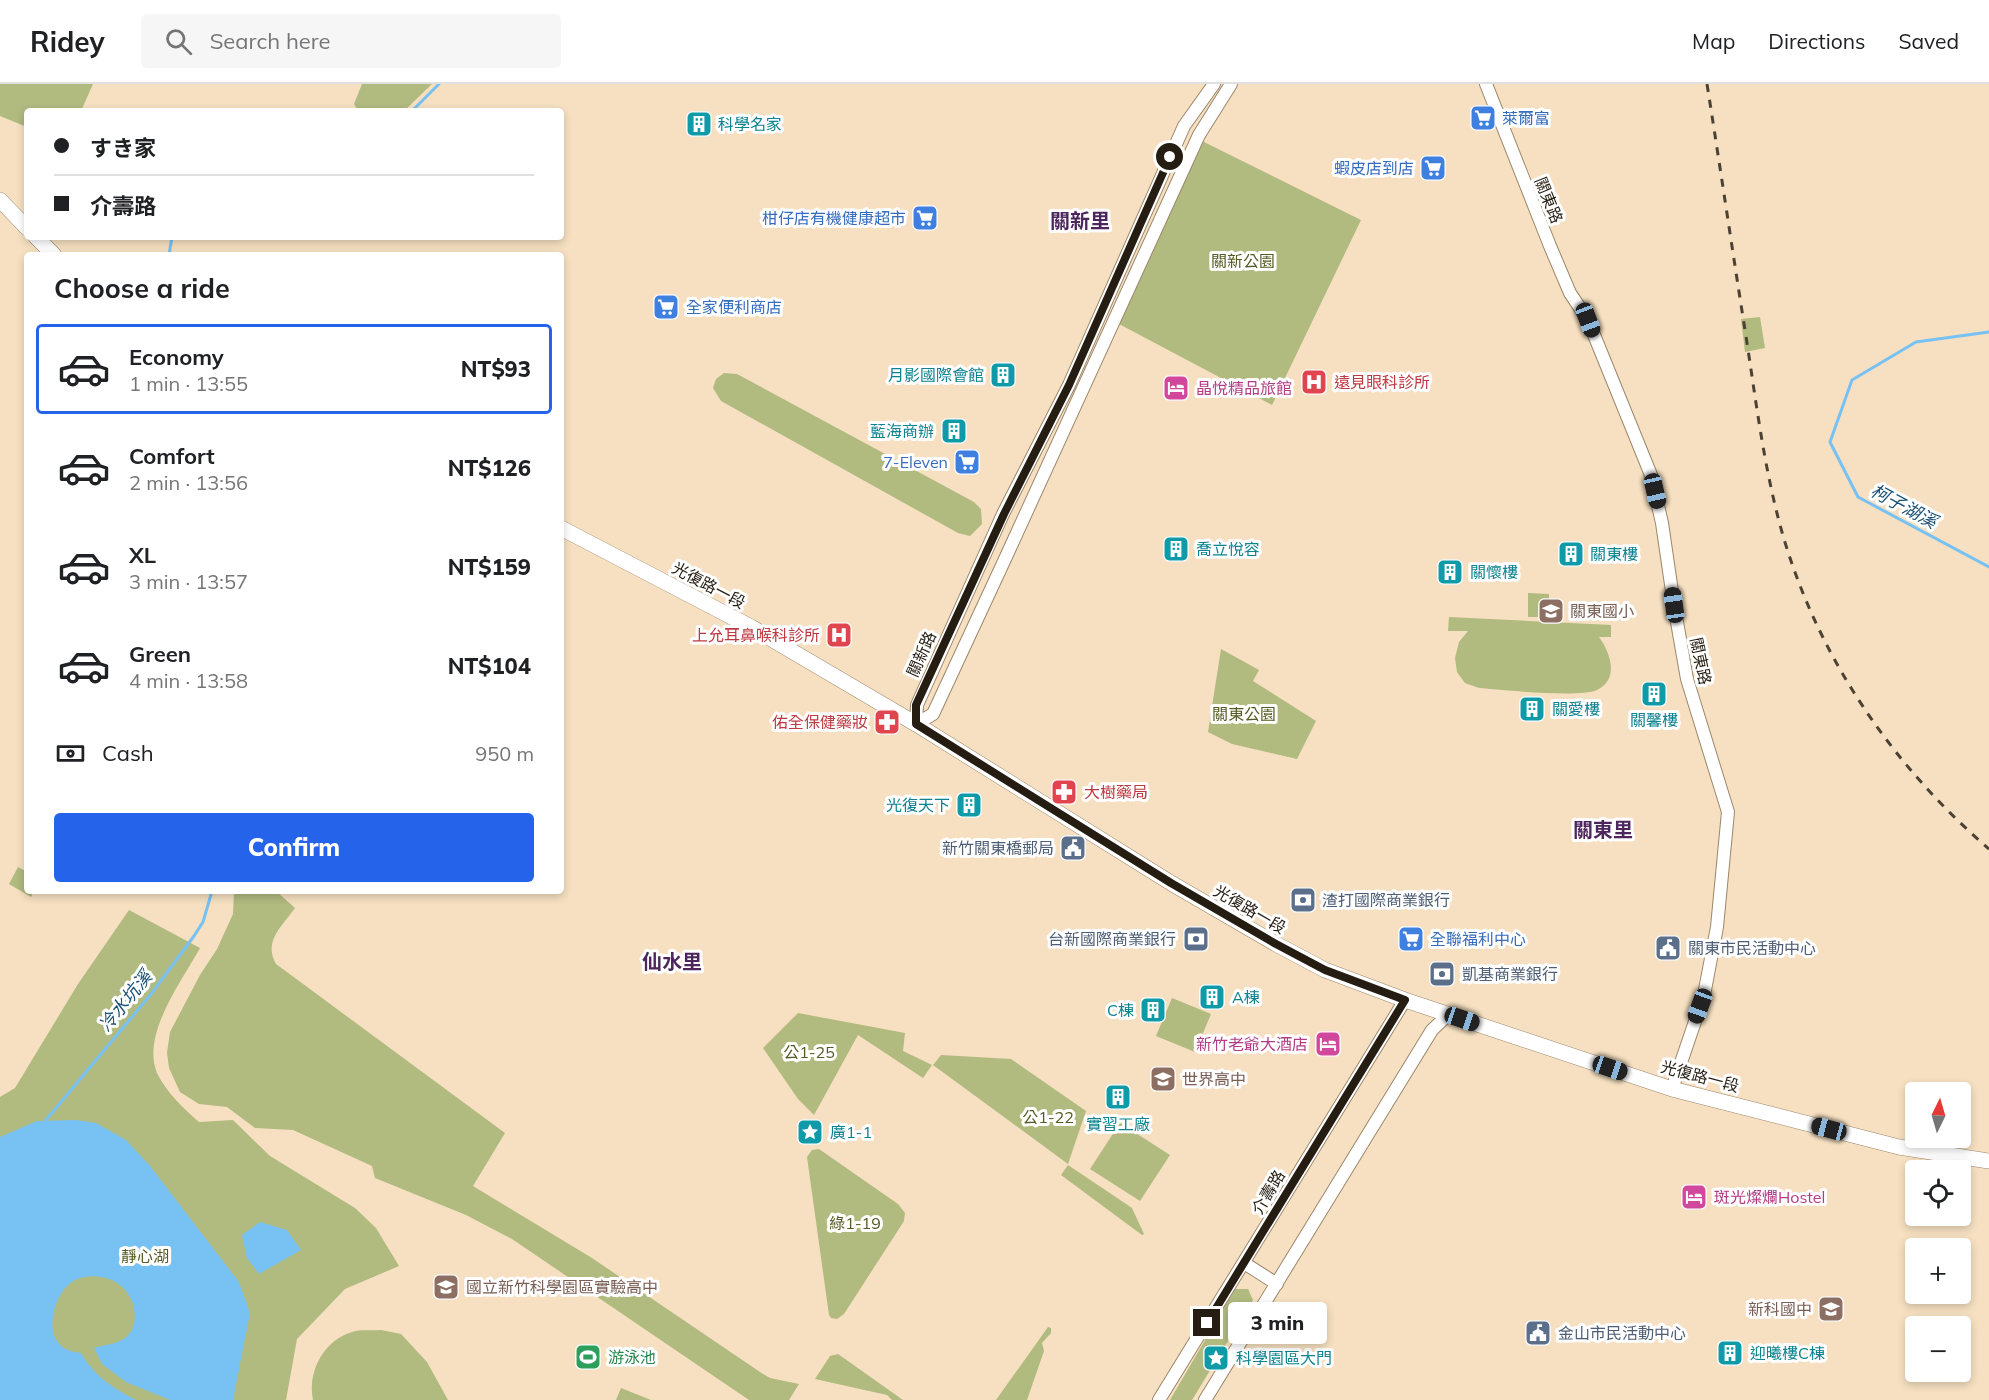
<!DOCTYPE html>
<html lang="en">
<head>
<meta charset="utf-8">
<style>
  body { margin:0; font-family:Mulish,"Noto Sans TC","Noto Sans JP",sans-serif; background:#f6f6f6; color:#202124; height:100vh; display:flex; flex-direction:column; font-size:22px; white-space:nowrap }
  * { box-sizing:border-box; margin:0 }
  p { font-size:20px; color:#757577 }
  .icon { flex:none; width:33px; height:33px; fill:none; stroke:currentColor; stroke-width:2; stroke-linecap:round; stroke-linejoin:round }
  .map { position:relative; flex:1; overflow:hidden }
  .drawer { position:absolute; left:24px; top:168px; width:540px; height:642px; display:flex; flex-direction:column; background:#fff; border-radius:6px; box-shadow:0 3px 9px #0003 }
  .drawer>* { flex:none }
  .hud { position:absolute; left:24px; top:24px; width:540px; height:132px; border-radius:6px; box-shadow:0 3px 9px #0003; display:grid; align-content:center; height:132px; padding:0 30px; background:#fff }
  .needle { width:39px; rotate:5deg }
  .buttons { position:absolute; left:1905px; top:998px; display:grid; gap:12px }
  .buttons a { display:grid; place-items:center; width:66px; height:66px; border-radius:6px; background:#fff; box-shadow:0 3px 9px #0003; font-size:30px }
  .end { position:absolute; width:27px; height:27px; margin:-14px; border:8px solid #251d12; background:#fff; box-shadow:0 0 0 3px #fff }
  .from { border-radius:50% }
  .bubble { position:absolute; height:42px; border-radius:6px; background:#fff; box-shadow:0 3px 9px #0003; font-size:20px; font-weight:800; line-height:42px; text-align:center }
  .car { position:absolute; width:18px; height:36px; margin:-18px -9px; border-radius:8px; box-shadow:0 0 4px 2px #0007; background:linear-gradient(#222 24%,#8ab4d8 0 40%,#222 0 76%,#8ab4d8 0 86%,#222 0) }
  .hud b { display:flex; align-items:center; gap:21px; height:57px; font-size:22px }
  .hud b+b { border-top:2px solid #e0e0e0 }
  .hud i { width:15px; height:15px; background:#202124 }
  ul { padding:0; list-style:none }
  li { display:flex; align-items:center; gap:18px; height:90px; margin:0 12px 9px; padding:0 18px; border:3px solid transparent; border-radius:6px }
  li div { flex:1 }
  li b { display:block; font-size:22px }
  li em { font-style:normal; font-weight:800 }
  li.on { border-color:#2563eb }
  li>.icon { width:54px; height:54px; stroke-width:1.5 }
  h2 { padding:0 30px; font-size:27px; line-height:72px }
  .pay { display:flex; align-items:center; gap:15px; height:66px; padding:0 30px; font-size:22px }
  .pay p { margin-inline-start:auto }
  .action { display:flex; gap:12px; margin-top:auto; padding:12px 30px }
  .action a { flex:1; height:69px; border-radius:6px; background:#2563eb; color:#fff; font-size:24px; font-weight:800; line-height:69px; text-align:center }
  header { display:flex; align-items:center; gap:36px; box-sizing:border-box; height:84px; padding:0 30px; background:#fff; border-bottom:2px solid #e0e0e0 }
  header strong { font-size:28px }
  nav { display:flex; gap:33px; margin-inline-start:auto; font-size:21px }
  .search { width:420px; height:54px; background:#f6f6f6; display:flex; align-items:center; gap:15px; box-sizing:border-box; padding:0 21px; border-radius:6px; color:#757577; font-size:22px }
  .map>svg:first-child { display:block }
</style>
</head>
<body>
<header>
<strong>Ridey</strong>
<div class="search"><svg class="icon" aria-label="search" viewBox="0 0 24 24"><circle cx="10" cy="10" r="6"/><path d="M15 15l6 6"/></svg>Search here</div>
<nav><a>Map</a><a>Directions</a><a>Saved</a></nav>
</header>
<div class="map">
<svg width="1989" height="1316" viewBox="0 0 1989 1316">
  <rect width="100%" height="100%" fill="#f6e0c1"/>
  <path fill="#b1ba7f" d="M0 0H93L81 27H27V43L0 32Z
    M362 0H432L404 27H358L354 20Z
    M1200 56 1361 136 1272 321 1119 240Z
    M1760 233 1765 264 1745 268 1741 235Z
    M724 289 737 290 974 418 981 425 982 440 970 452 958 449 721 317 713 304 716 295Z
    M1528 509 1549 510V533H1528Z
    M1449 533 1611 541V553H1599C1610 568 1620 595 1597 606 1578 614 1504 606 1479 604L1465 599 1457 588 1455 574 1459 558 1468 547H1448Z
    M1221 565 1259 586 1253 597 1316 637 1297 675 1232 660 1208 648Z
    M18 783 27 788V807H34L31 813 9 800Z
    M234 807H276L295 824C282 842 263 858 276 880L505 1049 473 1102 592 1174 760 1288 770 1294 799 1300 789 1316H749L512 1155 466 1131 375 1094 372 1082 293 1046 255 1044 227 1023 199 1020 180 1008 169 984 167 969 170 948 200 891 217 865 233 830Z
    M129 826 200 864C182 897 141 950 157 989 166 1008 184 1025 199 1038L233 1036 270 1072 355 1124 376 1144 399 1182 345 1205 297 1255 286 1316H0V1013L15 1004 78 900Z
    M1172 914 1211 930 1195 968 1156 952Z
    M798 929 905 949 903 967 932 981 923 994 858 951 814 1031 798 1015 763 964Z
    M941 971 1011 975 1086 1027 1068 1080 933 981Z
    M1120 1039 1170 1071 1140 1117 1090 1085Z
    M819 1065 898 1120 905 1129 904 1137 844 1230 837 1235 831 1234 829 1231 807 1073 812 1066Z
    M1068 1081 1132 1124 1144 1150 1142 1151 1061 1091Z
    M1235 1205H1248L1253 1216 1192 1316H1170Z
    M1048 1243 1051 1244V1249L1042 1259 1044 1267 1027 1316H996Z
    M381 1246 401 1250 427 1278 448 1316H313C307 1288 324 1256 352 1248 361 1245 372 1247 381 1246Z
    M838 1270 903 1316H892L887 1311 815 1295 830 1272Z
    M621 1304 651 1316H616Z"/>
  <path fill="#77c1f3" d="M76 1036 96 1039 126 1056 150 1082 239 1198 250 1229 233 1316H170L126 1298 102 1280 94 1264C103 1261 118 1260 125 1254 141 1242 136 1214 121 1202 108 1190 80 1188 67 1202 52 1217 43 1256 68 1266 72 1268 77 1268 81 1269 94 1292 113 1304 136 1316H0V1053L37 1037Z
    M260 1138 287 1146 301 1166 259 1190 247 1174 242 1151Z"/>
  <g fill="none" stroke-linecap="round" stroke-linejoin="round">
    <path stroke="#77c1f3" stroke-width="3" d="M412 27 439 0
      M169 171 172 153
      M1989 248 1916 258 1852 296 1830 358 1858 413 1989 483
      M46 1036 151 910 194 852 203 838 212 807"/>
    <g stroke="#9b876b" stroke-width="14">
      <path id="minor" d="M1486 0 1550 162 1570 209 1588 236 1651 391 1662 439 1674 521 1687 595 1728 728 1717 843 1704 911 1672 1005
        M916 640 933 630 1005 475 1199 51 1231 0
        M916 640 917 621 1003 430 1069 301 1184 42 1214 0
        M1244 1179 1277 1200
        M1159 1316 1405 916
        M1205 1316 1432 946 1449 930"/>
    </g>
    <g stroke="#9b876b" stroke-width="16">
      <path id="major" d="M0 116 27 144
        M36 153 54 171
        M561 444 751 543 916 640 1171 799 1276 860 1325 886 1405 916 1672 1005 1899 1063 1989 1077"/>
    </g>
    <use href="#minor" stroke="#fff" stroke-width="12"/>
    <use href="#major" stroke="#fff" stroke-width="15"/>
    <path stroke="#4c4233" stroke-width="3" stroke-dasharray="8 8" stroke-linecap="butt" d="M1707 0C1720 82 1732 164 1745 246 1756 316 1764 387 1784 455 1820 576 1894 683 1989 765"/>
  </g>
  <g fill="none" stroke-linecap="round" stroke-linejoin="round">
    <path stroke="#251d12" stroke-width="8" d="M1170 73 1069 301 1004 430 916 621V640L1171 799 1276 860 1325 886 1405 916 1207 1239"/>
  </g>
  <defs>
    <g id="supermarket-square" transform="scale(1.35)"><rect x="-9" y="-9" width="18" height="18" rx="4" fill="#3f7fe0" stroke="#fff"/><path d="M-6-5.5h2.5l.6 2H6L4.5 2H-2.5L-4.4-4H-6ZM-1.5 3.2a1.3 1.3 0 1 0 .1 0ZM3 3.2a1.3 1.3 0 1 0 .1 0Z" fill="#fff"/></g>
    <g id="building-square" transform="scale(1.35)"><rect x="-9" y="-9" width="18" height="18" rx="4" fill="#0f9aa8" stroke="#fff"/><path d="M-4-6H4V6H1V3H-1V6H-4ZM-2.5-4.3h1.7v1.8h-1.7ZM.8-4.3h1.7v1.8H.8ZM-2.5-1h1.7V.8h-1.7ZM.8-1h1.7V.8H.8Z" fill="#fff"/></g>
    <g id="hospital-square" transform="scale(1.35)"><rect x="-9" y="-9" width="18" height="18" rx="4" fill="#e0444e" stroke="#fff"/><path d="M-5-5h3v3.5h4V-5h3V5h-3V1.5h-4V5h-3Z" fill="#fff"/></g>
    <g id="hotel-square" transform="scale(1.35)"><rect x="-9" y="-9" width="18" height="18" rx="4" fill="#d1479c" stroke="#fff"/><path d="M-6-4.5h1.5V1H6V5H4.5V3h-9V5H-6ZM-4 0a1.8 1.8 0 1 1 3.6 0ZM.5 0V-2.5h3Q6-2.5 6 0Z" fill="#fff"/></g>
    <g id="school-square" transform="scale(1.35)"><rect x="-9" y="-9" width="18" height="18" rx="4" fill="#8d6e63" stroke="#fff"/><path d="M0-5L7-2L0 1L-7-2ZM-4 1L0 2.5L4 1V4Q0 6-4 4Z" fill="#fff"/></g>
    <g id="pharmacy-square" transform="scale(1.35)"><rect x="-9" y="-9" width="18" height="18" rx="4" fill="#e0444e" stroke="#fff"/><path d="M-2-6h4v4h4v4h-4v4h-4v-4h-4v-4h4Z" fill="#fff"/></g>
    <g id="civic-square" transform="scale(1.35)"><rect x="-9" y="-9" width="18" height="18" rx="4" fill="#5c6f8a" stroke="#fff"/><path d="M-.6-6.5H3V-4.5H.6V-3L4-1V1h2V6H-6V1h2V-1L-.6-3ZM-1.2 2.5V6h2.4V2.5Z" fill="#fff"/></g>
    <g id="bank-square" transform="scale(1.35)"><rect x="-9" y="-9" width="18" height="18" rx="4" fill="#5c6f8a" stroke="#fff"/><path d="M-6-4H6V4H-6ZM0-2.3a2.3 2.3 0 1 0 0 4.6a2.3 2.3 0 1 0 0-4.6Z" fill="#fff"/></g>
    <g id="sight-square" transform="scale(1.35)"><rect x="-9" y="-9" width="18" height="18" rx="4" fill="#0f9aa8" stroke="#fff"/><path d="M0-6L1.8-2.2L6-1.7L2.9 1.2L3.7 5.4L0 3.3L-3.7 5.4L-2.9 1.2L-6-1.7L-1.8-2.2Z" fill="#fff"/></g>
    <g id="stadium-square" transform="scale(1.35)"><rect x="-9" y="-9" width="18" height="18" rx="4" fill="#2e9e5b" stroke="#fff"/><path d="M0-5a6.5 5 0 1 0 0 10a6.5 5 0 1 0 0-10ZM-3.5-1.8h7v3.6h-7Z" fill="#fff"/></g>
  </defs>
  <g fill-rule="evenodd">
    <use href="#supermarket-square" x="1483" y="34"/>
    <use href="#building-square" x="699" y="40"/>
    <use href="#supermarket-square" x="1433" y="84"/>
    <use href="#supermarket-square" x="925" y="134"/>
    <use href="#supermarket-square" x="666" y="223"/>
    <use href="#building-square" x="1003" y="291"/>
    <use href="#hospital-square" x="1314" y="298"/>
    <use href="#hotel-square" x="1176" y="304"/>
    <use href="#building-square" x="954" y="347"/>
    <use href="#supermarket-square" x="967" y="378"/>
    <use href="#building-square" x="1176" y="465"/>
    <use href="#building-square" x="1571" y="470"/>
    <use href="#building-square" x="1450" y="488"/>
    <use href="#school-square" x="1551" y="527"/>
    <use href="#hospital-square" x="839" y="551"/>
    <use href="#building-square" x="1654" y="610"/>
    <use href="#building-square" x="1532" y="625"/>
    <use href="#pharmacy-square" x="887" y="638"/>
    <use href="#pharmacy-square" x="1064" y="708"/>
    <use href="#building-square" x="969" y="721"/>
    <use href="#civic-square" x="1073" y="764"/>
    <use href="#bank-square" x="1303" y="816"/>
    <use href="#bank-square" x="1196" y="855"/>
    <use href="#supermarket-square" x="1411" y="855"/>
    <use href="#civic-square" x="1668" y="864"/>
    <use href="#bank-square" x="1442" y="890"/>
    <use href="#building-square" x="1212" y="913"/>
    <use href="#building-square" x="1153" y="926"/>
    <use href="#hotel-square" x="1328" y="960"/>
    <use href="#school-square" x="1163" y="995"/>
    <use href="#building-square" x="1118" y="1013"/>
    <use href="#sight-square" x="810" y="1048"/>
    <use href="#hotel-square" x="1694" y="1113"/>
    <use href="#school-square" x="446" y="1203"/>
    <use href="#school-square" x="1831" y="1225"/>
    <use href="#civic-square" x="1538" y="1249"/>
    <use href="#building-square" x="1730" y="1269"/>
    <use href="#stadium-square" x="588" y="1273"/>
    <use href="#sight-square" x="1216" y="1274"/>
  </g>
  <g text-anchor="middle" dominant-baseline="central" stroke-width="6" stroke-linejoin="round" paint-order="stroke">
    <g font-size="16" fill="#366cbe" stroke="#fff" text-anchor="start">
      <text x="1502" y="34">萊爾富</text>
      <text x="1414" y="84" text-anchor="end">蝦皮店到店</text>
      <text x="906" y="134" text-anchor="end">柑仔店有機健康超市</text>
      <text x="686" y="223">全家便利商店</text>
      <text x="948" y="378" text-anchor="end">7-Eleven</text>
      <text x="1430" y="855">全聯福利中心</text>
    </g>
    <g font-size="16" fill="#0d838f" stroke="#fff" text-anchor="start">
      <text x="718" y="40">科學名家</text>
      <text x="984" y="291" text-anchor="end">月影國際會館</text>
      <text x="934" y="347" text-anchor="end">藍海商辦</text>
      <text x="1196" y="465">喬立悅容</text>
      <text x="1590" y="470">關東樓</text>
      <text x="1470" y="488">關懷樓</text>
      <text x="1552" y="625">關愛樓</text>
      <text x="1654" y="636" text-anchor="middle">關馨樓</text>
      <text x="950" y="721" text-anchor="end">光復天下</text>
      <text x="1232" y="913">A棟</text>
      <text x="1134" y="926" text-anchor="end">C棟</text>
      <text x="1118" y="1040" text-anchor="middle">實習工廠</text>
      <text x="830" y="1048">廣1-1</text>
      <text x="1750" y="1269">迎曦樓C棟</text>
      <text x="1236" y="1274">科學園區大門</text>
    </g>
    <g font-size="16" fill="#251d12" stroke="#fff">
      <text transform="translate(1549 116) rotate(68)">關東路</text>
      <text transform="translate(709 501) rotate(28)">光復路一段</text>
      <text transform="translate(921 570) rotate(-66)">關新路</text>
      <text transform="translate(1701 577) rotate(78)">關東路</text>
      <text transform="translate(1250 825) rotate(30)">光復路一段</text>
      <text transform="translate(1700 992) rotate(15)">光復路一段</text>
      <text transform="translate(1268 1108) rotate(-59)">介壽路</text>
    </g>
    <g font-size="16" fill="#565c23" stroke="#fff">
      <text x="1243" y="177">關新公園</text>
      <text x="1244" y="630">關東公園</text>
      <text x="809" y="968">公1-25</text>
      <text x="1048" y="1033">公1-22</text>
      <text x="855" y="1139">綠1-19</text>
      <text x="145" y="1172">靜心湖</text>
    </g>
    <g font-size="16" fill="#be3a42" stroke="#fff" text-anchor="start">
      <text x="1334" y="298">遠見眼科診所</text>
      <text x="820" y="551" text-anchor="end">上允耳鼻喉科診所</text>
      <text x="868" y="638" text-anchor="end">佑全保健藥妝</text>
      <text x="1084" y="708">大樹藥局</text>
    </g>
    <g font-size="16" fill="#b23c85" stroke="#fff" text-anchor="start">
      <text x="1196" y="304">晶悅精品旅館</text>
      <text x="1308" y="960" text-anchor="end">新竹老爺大酒店</text>
      <text x="1714" y="1113">斑光燦爛Hostel</text>
    </g>
    <g font-size="16" fill="#785e54" stroke="#fff" text-anchor="start">
      <text x="1570" y="527">關東國小</text>
      <text x="1182" y="995">世界高中</text>
      <text x="466" y="1203">國立新竹科學園區實驗高中</text>
      <text x="1812" y="1225" text-anchor="end">新科國中</text>
    </g>
    <g font-size="16" fill="#4e5e75" stroke="#fff" text-anchor="start">
      <text x="1054" y="764" text-anchor="end">新竹關東橋郵局</text>
      <text x="1322" y="816">渣打國際商業銀行</text>
      <text x="1176" y="855" text-anchor="end">台新國際商業銀行</text>
      <text x="1688" y="864">關東市民活動中心</text>
      <text x="1462" y="890">凱基商業銀行</text>
      <text x="1558" y="1249">金山市民活動中心</text>
    </g>
    <g font-size="16" fill="#27864d" stroke="#fff" text-anchor="start">
      <text x="608" y="1273">游泳池</text>
    </g>
    <g font-size="18" font-style="italic" fill="#1b5275" stroke="#fff">
      <text transform="translate(1904 422) rotate(28)">柯子湖溪</text>
      <text transform="translate(125 917) rotate(-51)">冷水坑溪</text>
    </g>
    <g font-size="20" font-weight="bold" fill="#4c265d" stroke="#fff">
      <text x="1080" y="136">關新里</text>
      <text x="1603" y="745">關東里</text>
      <text x="672" y="877">仙水里</text>
    </g>
  </g>
</svg>
<div class="buttons">
<a><svg class="needle" viewBox="-14 -14 28 28"><path d="M0-13l5 13h-10z" fill="#e53935"/><path d="M0 13l5-13h-10z" fill="#757577"/></svg></a>
<a><svg class="icon" aria-label="locate" viewBox="0 0 24 24"><circle cx="12" cy="12" r="6"/><path d="M12 2v4M12 18v4M2 12h4M18 12h4"/></svg></a>
<a>+</a>
<a>−</a>
</div>
<i class="end from" style="left:1170px;top:73px"></i>
<i class="end" style="left:1207px;top:1239px"></i>
<div class="bubble" style="left:1228px;top:1218px;width:99px">3 min</div>
<i class="car" style="left:1588px;top:236px;rotate:159deg"></i>
<i class="car" style="left:1655px;top:407px;rotate:167deg"></i>
<i class="car" style="left:1674px;top:521px;rotate:352deg"></i>
<i class="car" style="left:1700px;top:922px;rotate:200deg"></i>
<i class="car" style="left:1462px;top:935px;rotate:109deg"></i>
<i class="car" style="left:1610px;top:984px;rotate:109deg"></i>
<i class="car" style="left:1829px;top:1045px;rotate:285deg"></i>
<div class="hud">
<b><i class="from"></i>すき家</b>
<b><i></i>介壽路</b>
</div>
<section class="drawer">
<h2>Choose a ride</h2>
<ul>
<li class="on"><svg class="icon" aria-label="car" viewBox="0 0 24 24"><path d="M5 17H2v-5l4-1 3-4h7l3 4 3 1v5h-3M9 17h6M6 11h13"/><circle cx="7" cy="17" r="2"/><circle cx="17" cy="17" r="2"/></svg><div><b>Economy</b><p>1 min · 13:55</p></div><em>NT$93</em></li>
<li><svg class="icon" aria-label="car" viewBox="0 0 24 24"><path d="M5 17H2v-5l4-1 3-4h7l3 4 3 1v5h-3M9 17h6M6 11h13"/><circle cx="7" cy="17" r="2"/><circle cx="17" cy="17" r="2"/></svg><div><b>Comfort</b><p>2 min · 13:56</p></div><em>NT$126</em></li>
<li><svg class="icon" aria-label="car" viewBox="0 0 24 24"><path d="M5 17H2v-5l4-1 3-4h7l3 4 3 1v5h-3M9 17h6M6 11h13"/><circle cx="7" cy="17" r="2"/><circle cx="17" cy="17" r="2"/></svg><div><b>XL</b><p>3 min · 13:57</p></div><em>NT$159</em></li>
<li><svg class="icon" aria-label="car" viewBox="0 0 24 24"><path d="M5 17H2v-5l4-1 3-4h7l3 4 3 1v5h-3M9 17h6M6 11h13"/><circle cx="7" cy="17" r="2"/><circle cx="17" cy="17" r="2"/></svg><div><b>Green</b><p>4 min · 13:58</p></div><em>NT$104</em></li>
</ul>
<div class="pay"><svg class="icon" aria-label="cash" viewBox="0 0 24 24"><path d="M3 7h18v10H3z"/><circle cx="12" cy="12" r="2"/></svg>Cash<p>950 m</p></div>
<div class="action"><a>Confirm</a></div>
</section>
</div>
</body>
</html>
